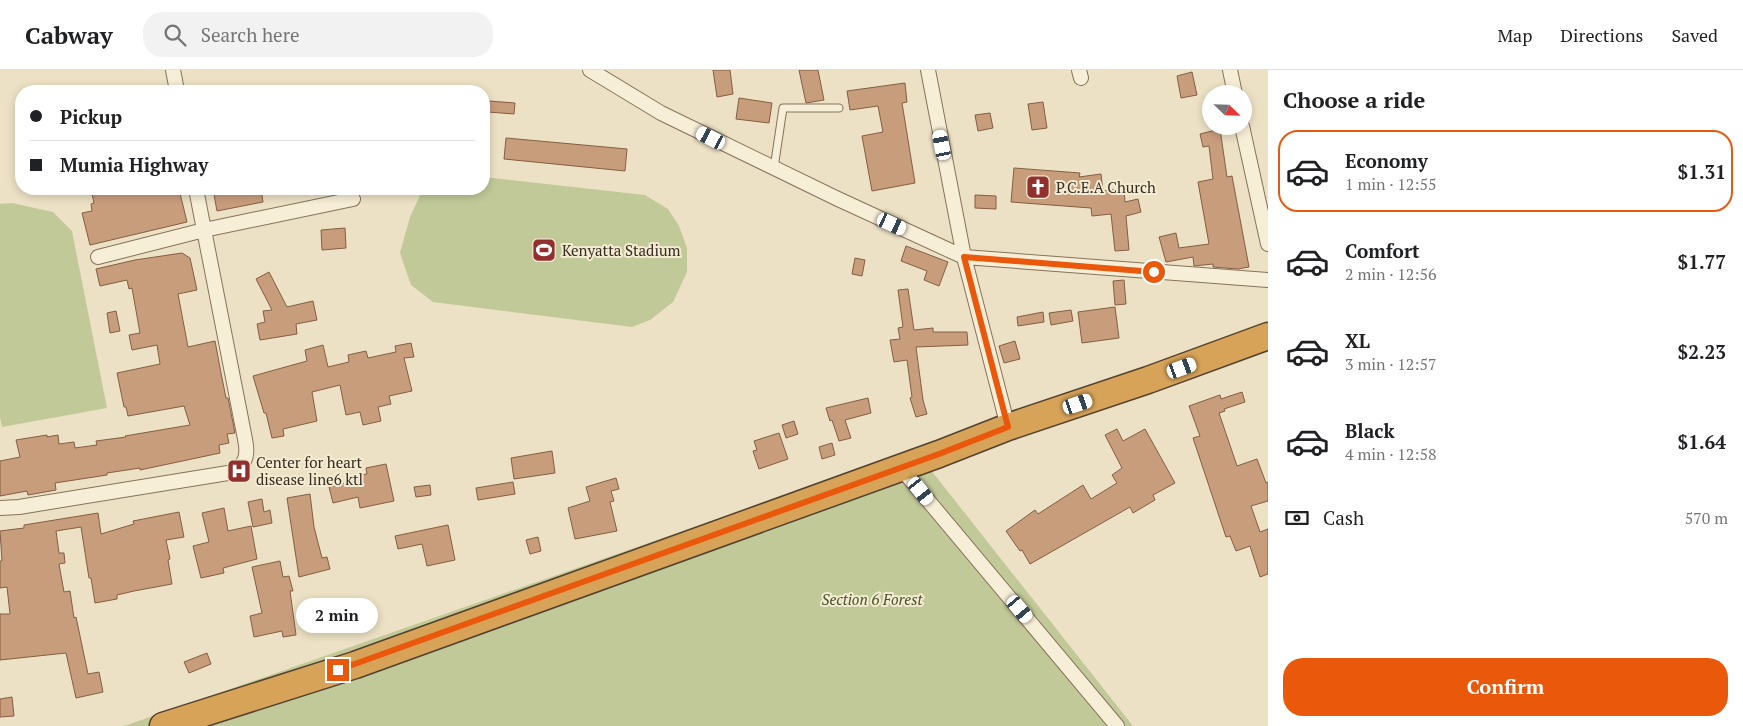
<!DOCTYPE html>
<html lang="en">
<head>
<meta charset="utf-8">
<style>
  body { margin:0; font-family:"PT Serif",serif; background:#f2f2f2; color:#202124; height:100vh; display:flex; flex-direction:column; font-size:19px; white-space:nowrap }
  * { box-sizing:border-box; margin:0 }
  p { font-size:16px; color:#757577 }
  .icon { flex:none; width:28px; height:28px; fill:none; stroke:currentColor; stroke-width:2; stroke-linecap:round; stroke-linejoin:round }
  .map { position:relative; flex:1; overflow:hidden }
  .drawer { display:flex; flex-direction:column; background:#fff; width:475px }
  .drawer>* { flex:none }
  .hud { position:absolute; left:15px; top:15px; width:475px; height:110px; border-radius:20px; box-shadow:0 2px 8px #0003; display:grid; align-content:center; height:110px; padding:0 15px; background:#fff }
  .needle { width:32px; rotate:113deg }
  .controls { position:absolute; left:1202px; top:15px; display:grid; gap:10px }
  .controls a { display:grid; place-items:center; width:50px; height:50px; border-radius:50%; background:#fff; box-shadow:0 2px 8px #0003; font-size:25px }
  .end { position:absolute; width:22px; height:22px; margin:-11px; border:6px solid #ea580c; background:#fff; box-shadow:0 0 0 2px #fff }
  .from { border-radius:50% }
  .bubble { position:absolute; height:35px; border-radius:18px; background:#fff; box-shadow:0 2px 8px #0003; font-size:16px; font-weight:700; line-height:35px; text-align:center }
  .car { position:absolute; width:15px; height:30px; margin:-15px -8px; border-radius:6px; box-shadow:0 0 4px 1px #0007; background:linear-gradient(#fff 24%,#345 0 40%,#fff 0 76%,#345 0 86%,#fff 0) }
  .hud b { display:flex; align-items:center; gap:18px; height:48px; font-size:19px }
  .hud b+b { border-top:1px solid #e0e0e0 }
  .hud i { width:12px; height:12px; background:#202124 }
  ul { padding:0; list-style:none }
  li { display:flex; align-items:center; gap:15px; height:82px; margin:0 10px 8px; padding:0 5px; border:2px solid transparent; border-radius:20px }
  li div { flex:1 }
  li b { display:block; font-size:19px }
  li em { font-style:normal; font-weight:700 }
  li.on { border-color:#ea580c }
  li>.icon { width:45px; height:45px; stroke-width:1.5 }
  h2 { padding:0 15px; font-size:22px; line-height:60px }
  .pay { display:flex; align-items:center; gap:12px; height:55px; padding:0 15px; font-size:19px }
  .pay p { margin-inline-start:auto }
  .button { display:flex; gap:10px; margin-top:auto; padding:10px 15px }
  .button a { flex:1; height:58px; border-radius:20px; background:#ea580c; color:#fff; font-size:20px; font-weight:700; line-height:58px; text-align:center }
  header { display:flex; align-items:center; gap:30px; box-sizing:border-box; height:70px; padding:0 25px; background:#fff; border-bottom:1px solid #e0e0e0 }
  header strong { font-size:24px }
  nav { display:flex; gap:28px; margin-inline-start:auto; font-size:18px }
  .search { width:350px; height:45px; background:#f2f2f2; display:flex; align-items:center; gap:12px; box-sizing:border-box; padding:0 18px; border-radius:20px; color:#757577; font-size:19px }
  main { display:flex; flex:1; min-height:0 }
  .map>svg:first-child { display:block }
</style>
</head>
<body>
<header>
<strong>Cabway</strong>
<div class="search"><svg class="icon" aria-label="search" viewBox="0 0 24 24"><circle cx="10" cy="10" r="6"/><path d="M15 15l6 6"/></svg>Search here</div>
<nav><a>Map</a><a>Directions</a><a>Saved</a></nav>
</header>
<main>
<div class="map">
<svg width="1268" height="656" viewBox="0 0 1268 656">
  <rect width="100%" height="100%" fill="#ece1c4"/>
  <path fill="#c2c998" d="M484 107 645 125 668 139 679 156 687 178V202L673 232 650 250 632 257 433 232 411 215 400 183 410 147 422 121 427 119H484Z
    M12 133 53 142 72 161 107 338 2 357 0 347V134Z
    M915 380 1133 656H121L127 655Z"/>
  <path fill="#c89d7c" stroke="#835e42" d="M713 0H730L733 24 717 27Z
    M799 0H818L824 30 806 33Z
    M1192 2 1197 25 1181 28 1177 6Z
    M905 13 907 32 902 33 915 113 872 121 862 66 883 62 878 36 850 40 847 21Z
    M739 28 772 33 769 53 736 49Z
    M489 31 515 33 514 44 488 42Z
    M1043 32 1047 58 1032 60 1028 34Z
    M990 43 993 58 978 61 975 45Z
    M1220 59 1227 107 1232 106 1249 197 1238 199 1213 197V194L1194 196 1193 187 1166 192 1159 167 1176 163 1179 178 1209 174 1198 112 1213 109 1209 76 1203 77 1200 64Z
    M506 68 627 79 625 101 504 89Z
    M1014 98 1080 103 1079 107 1101 104 1103 121 1124 118 1125 132 1138 129 1141 142 1126 146 1129 180 1115 181 1111 144 1092 146 1091 138 1011 132Z
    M91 119H179L187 152 90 175 82 143 92 141 91 134 94 133Z
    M213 119H261L263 132 217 141Z
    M975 125 996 126V139L975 138Z
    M345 158 346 178 322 180 321 160Z
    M906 176 948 192 939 216 924 210 927 201 901 191Z
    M182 183 190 188 197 220 178 224 188 277 215 271 221 303 226 328H228L235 363 227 364 229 373 219 375 220 383 140 400V398L107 403V405L55 413 56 420 28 425 27 421 0 426V391L20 387 16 370 47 365V367L58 365 59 374 74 372 75 378 97 375 96 371 126 367 125 366 190 355 184 336 128 346 126 337H124L117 303 160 294 157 275 132 280 129 265 140 263 132 218 129 219 127 210 100 216 96 199 135 190Z
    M855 188 865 190 862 206 852 204Z
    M269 202 287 237 313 231 317 250 296 254 297 264 260 270 257 254 265 252 263 241 272 240 256 209Z
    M1124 210 1126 234 1115 235 1113 211Z
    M908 219 914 260 933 258V262H967L968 275 916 277 923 330 927 344 916 347 910 328 912 327 907 290 894 292 890 270 900 269 898 258 903 257 898 220Z
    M1115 237 1119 268 1082 273 1078 242Z
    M1071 240 1073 251 1051 255 1049 243Z
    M116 241 120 261 110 263 107 243Z
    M1043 242 1044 252 1018 256 1017 247Z
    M1015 271 1020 289 1004 293 999 276Z
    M411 273 414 287 404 288 412 321 389 326 391 334 378 337 381 351 363 355 360 342 346 345 340 315 312 322 317 351 283 359 284 366 272 368 266 343H264L253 306 307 291 305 280 323 275 328 297 349 292 348 285 366 281 368 288 396 282 395 276Z
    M1242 322 1245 332 1224 339 1225 341 1219 343 1237 396 1257 389 1266 413 1268 412V431L1251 436 1260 462 1268 459V504L1260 507 1250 476 1236 481 1230 466 1226 467 1193 368 1200 366 1189 336 1220 325 1221 329Z
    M868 328 871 343 845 350 851 368 839 371 832 350 830 351 826 338Z
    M794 351 798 364 786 368 782 355Z
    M1117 359 1123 371 1145 359 1175 413 1153 425 1155 430 1133 443 1130 437 1030 494 1022 480 1020 481 1006 461 1035 440 1038 444 1083 415 1091 429 1117 413 1112 405 1122 398 1105 365Z
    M779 363 788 389 759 399 753 381 757 380 754 371Z
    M832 373 835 385 822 389 819 377Z
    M552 381 555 403 514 409 511 388Z
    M386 394 394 431 360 438 358 427 333 433 329 417 355 411 354 406 367 404 366 398Z
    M616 408 619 419 611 421 614 431 610 432 617 461 575 469 568 438 590 431 586 417Z
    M513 412 515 424 478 430 476 418Z
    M430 415 431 425 416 427 414 417Z
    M310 424 314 457 322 488 327 487 330 499 299 507 287 428Z
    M262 429 264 442 270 440 272 453 253 457 248 432Z
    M224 438 228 461 251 456 257 489 223 498 224 503 201 508 193 476 209 472 202 443Z
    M179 442 184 467 166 470 170 489 168 490 172 514 134 521 117 525V529L95 533 91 508H89L81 457 56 461 59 483H64L65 493 59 494 64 522 70 521 74 548 76 547 88 604 99 602 103 622 76 628 66 583 0 590V544H10L7 517 0 518V491H2L0 461 24 458V455L98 443 101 464 134 454 133 451Z
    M448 455 455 490 427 496 422 474 398 479 395 466Z
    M538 467 541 481 530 484 526 470Z
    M280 491 283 507 289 506 293 521H290L296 565 283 567 282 561 254 567 250 546 262 543 252 497Z
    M207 583 211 594 189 603 184 592Z
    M12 627 14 646 0 647V629Z"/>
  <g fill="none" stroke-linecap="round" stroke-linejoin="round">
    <g stroke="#85735b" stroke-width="9">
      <path id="lane" d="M774 98 783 38H839"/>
    </g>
    <g stroke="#85735b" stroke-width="16">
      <path id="street" d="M173 0 177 21
        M590 0 661 43 838 129 964 187 1268 210
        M928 0 964 187 1008 357
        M1079 0 1081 8
        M1230 0 1235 24
        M1242 56 1268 174
        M98 187 204 160 353 129
        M900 397 1117 656
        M0 438 19 437 234 402C247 392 248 384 245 369L196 119"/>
    </g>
    <g stroke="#53412f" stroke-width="29">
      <path id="highway" d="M163 656 355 595 939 384 1008 357 1148 310 1268 266"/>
    </g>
    <use href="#lane" stroke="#f7eed7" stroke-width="7"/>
    <use href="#street" stroke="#f7eed7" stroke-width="14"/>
    <use href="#highway" stroke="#d7a359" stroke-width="26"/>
  </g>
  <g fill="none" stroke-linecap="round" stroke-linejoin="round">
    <path stroke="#ea580c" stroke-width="6" d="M338 600 939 384 1008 357 964 187 1154 202"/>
  </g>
  <defs>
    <g id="church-square" transform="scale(1.25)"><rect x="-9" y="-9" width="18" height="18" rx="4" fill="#91302e" stroke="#f4ebd3"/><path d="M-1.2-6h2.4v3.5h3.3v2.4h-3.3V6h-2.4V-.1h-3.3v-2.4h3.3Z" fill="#fff"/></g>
    <g id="stadium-square" transform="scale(1.25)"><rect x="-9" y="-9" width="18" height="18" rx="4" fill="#91302e" stroke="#f4ebd3"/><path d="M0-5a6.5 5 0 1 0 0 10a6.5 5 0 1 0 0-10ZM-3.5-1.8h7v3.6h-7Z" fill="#fff"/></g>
    <g id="hospital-square" transform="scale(1.25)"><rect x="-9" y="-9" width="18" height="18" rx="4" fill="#91302e" stroke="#f4ebd3"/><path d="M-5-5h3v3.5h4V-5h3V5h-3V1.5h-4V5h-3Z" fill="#fff"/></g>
  </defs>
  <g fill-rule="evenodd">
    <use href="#church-square" x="1038" y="117"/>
    <use href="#stadium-square" x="544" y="180"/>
    <use href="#hospital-square" x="239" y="401"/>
  </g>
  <g text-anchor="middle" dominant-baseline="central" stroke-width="4" stroke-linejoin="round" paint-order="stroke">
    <g font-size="15" fill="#362b1f" stroke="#f4ebd3" text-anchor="start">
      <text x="1056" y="117">P.C.E.A Church</text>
      <text x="562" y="180">Kenyatta Stadium</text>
      <text x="256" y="392">Center for heart<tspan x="256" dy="17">disease line6 ktl</tspan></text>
    </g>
    <g font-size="15" font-style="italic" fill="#455126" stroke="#f4ebd3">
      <text x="872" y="529">Section 6 Forest</text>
    </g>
  </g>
</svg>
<div class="controls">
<a><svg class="needle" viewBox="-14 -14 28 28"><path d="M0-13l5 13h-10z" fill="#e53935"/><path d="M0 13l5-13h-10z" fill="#757577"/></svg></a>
</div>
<i class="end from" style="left:1154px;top:202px"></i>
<i class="end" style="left:338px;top:600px"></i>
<div class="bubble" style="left:296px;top:528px;width:82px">2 min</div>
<i class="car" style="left:711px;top:68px;rotate:297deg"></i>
<i class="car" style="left:942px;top:75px;rotate:349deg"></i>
<i class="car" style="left:892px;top:154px;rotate:115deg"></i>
<i class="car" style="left:1182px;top:298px;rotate:70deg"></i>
<i class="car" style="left:1078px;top:334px;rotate:71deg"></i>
<i class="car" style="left:921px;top:421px;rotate:141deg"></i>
<i class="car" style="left:1020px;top:539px;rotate:140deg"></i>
<div class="hud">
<b><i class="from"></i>Pickup</b>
<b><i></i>Mumia Highway</b>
</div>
</div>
<section class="drawer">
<h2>Choose a ride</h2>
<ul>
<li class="on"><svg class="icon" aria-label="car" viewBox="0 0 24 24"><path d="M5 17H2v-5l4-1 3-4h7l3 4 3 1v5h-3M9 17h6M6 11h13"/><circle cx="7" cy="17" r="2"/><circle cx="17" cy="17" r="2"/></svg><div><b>Economy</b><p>1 min · 12:55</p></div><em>$1.31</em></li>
<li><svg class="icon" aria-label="car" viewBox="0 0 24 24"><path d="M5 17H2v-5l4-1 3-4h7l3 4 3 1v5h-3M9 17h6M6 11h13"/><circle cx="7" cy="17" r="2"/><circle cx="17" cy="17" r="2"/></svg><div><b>Comfort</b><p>2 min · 12:56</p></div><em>$1.77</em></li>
<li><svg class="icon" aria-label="car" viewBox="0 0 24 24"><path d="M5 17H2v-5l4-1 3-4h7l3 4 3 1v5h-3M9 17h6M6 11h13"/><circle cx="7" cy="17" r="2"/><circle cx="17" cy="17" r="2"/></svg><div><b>XL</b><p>3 min · 12:57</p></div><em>$2.23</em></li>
<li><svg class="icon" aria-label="car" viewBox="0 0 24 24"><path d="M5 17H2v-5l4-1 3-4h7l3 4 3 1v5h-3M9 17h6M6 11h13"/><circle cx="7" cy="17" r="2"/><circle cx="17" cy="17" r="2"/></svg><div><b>Black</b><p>4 min · 12:58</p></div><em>$1.64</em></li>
</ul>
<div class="pay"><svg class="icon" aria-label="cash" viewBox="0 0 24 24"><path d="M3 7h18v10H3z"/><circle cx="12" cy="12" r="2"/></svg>Cash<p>570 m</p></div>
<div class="button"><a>Confirm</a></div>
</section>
</main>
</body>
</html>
